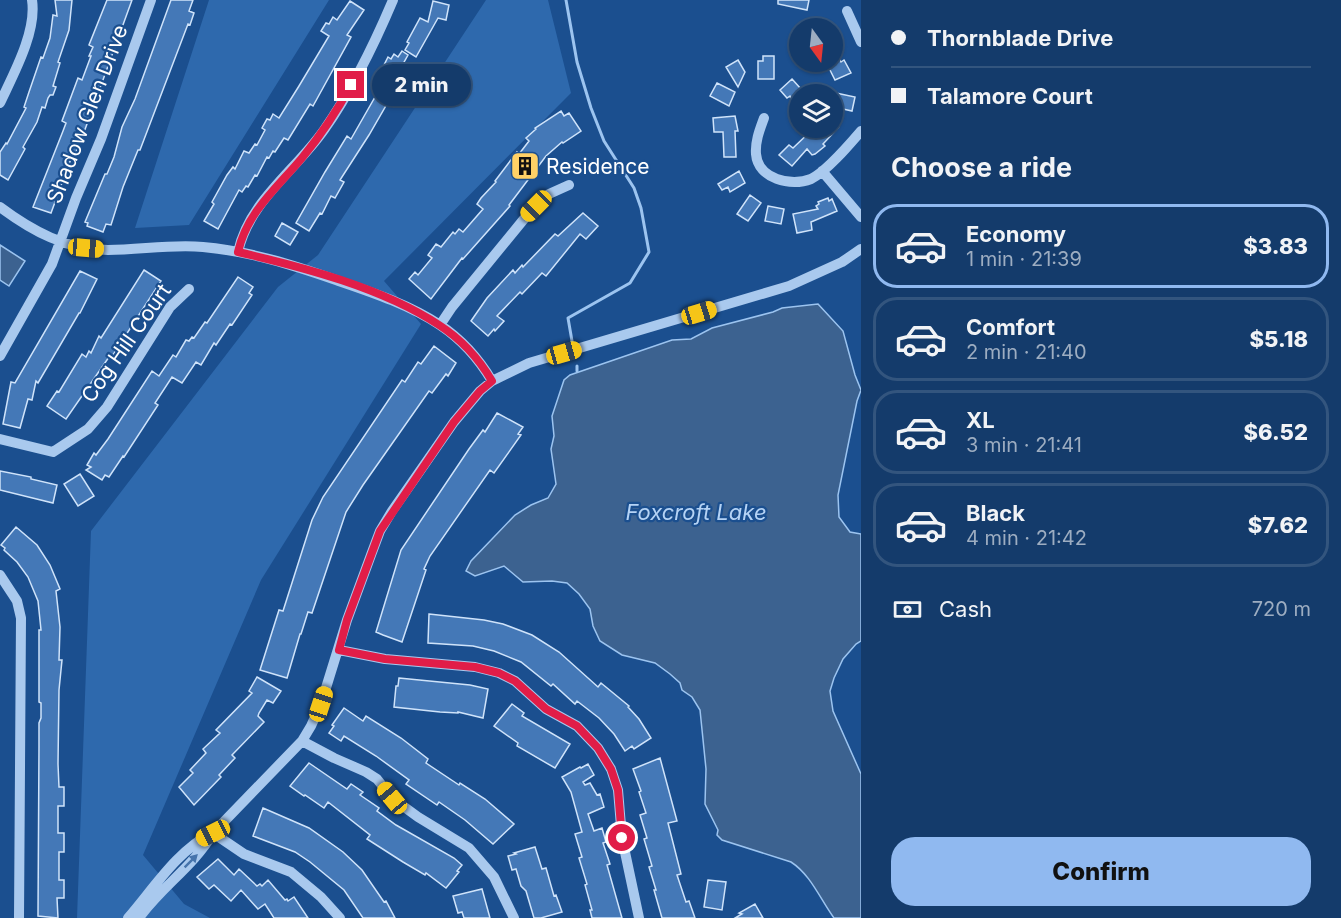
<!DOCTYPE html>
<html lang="en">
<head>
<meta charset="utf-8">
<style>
  body { margin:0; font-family:Inter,sans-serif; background:#1d4271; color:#f1f3f6; height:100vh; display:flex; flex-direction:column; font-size:22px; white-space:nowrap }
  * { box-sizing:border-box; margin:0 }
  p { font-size:20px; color:#9dadc1 }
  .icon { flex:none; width:33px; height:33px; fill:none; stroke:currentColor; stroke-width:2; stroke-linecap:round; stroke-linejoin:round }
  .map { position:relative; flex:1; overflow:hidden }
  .side { display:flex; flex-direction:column; background:#143b6b; width:480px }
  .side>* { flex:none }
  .guide { display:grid; align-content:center; height:132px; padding:0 30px; background:#143b6b }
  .needle { width:39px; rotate:165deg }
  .fabs { position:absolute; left:789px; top:18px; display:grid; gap:12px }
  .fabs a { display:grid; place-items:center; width:54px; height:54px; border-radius:50%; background:#143b6b; box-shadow:0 2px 4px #0004,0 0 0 2px #33557e; font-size:30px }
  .end { position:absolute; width:27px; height:27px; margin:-14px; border:8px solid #e11d48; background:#fff; box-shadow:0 0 0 3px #fff }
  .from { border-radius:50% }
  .bubble { position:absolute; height:42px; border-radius:21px; background:#143b6b; box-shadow:0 2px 4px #0004,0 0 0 2px #33557e; font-size:20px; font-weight:800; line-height:42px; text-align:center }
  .car { position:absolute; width:18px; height:36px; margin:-18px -9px; border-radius:8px; box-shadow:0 0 4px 2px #0007; background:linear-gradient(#f5c518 24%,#345 0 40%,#f5c518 0 76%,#345 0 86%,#f5c518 0) }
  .guide b { display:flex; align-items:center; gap:21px; height:57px; font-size:22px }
  .guide b+b { border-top:2px solid #33557e }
  .guide i { width:15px; height:15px; background:#f1f3f6 }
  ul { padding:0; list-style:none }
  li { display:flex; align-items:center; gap:18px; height:84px; margin:0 12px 9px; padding:0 18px; border:3px solid #33557e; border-radius:24px }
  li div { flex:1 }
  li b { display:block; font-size:22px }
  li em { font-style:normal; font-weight:800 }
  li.current { border-color:#90b9f0 }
  li>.icon { width:54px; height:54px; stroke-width:1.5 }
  h2 { padding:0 30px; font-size:27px; line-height:72px }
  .pay { display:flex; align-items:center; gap:15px; height:66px; padding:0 30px; font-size:22px }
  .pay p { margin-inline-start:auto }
  .button { display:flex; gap:12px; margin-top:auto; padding:12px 30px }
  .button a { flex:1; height:69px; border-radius:24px; background:#90b9f0; color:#111; font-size:24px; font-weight:800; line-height:69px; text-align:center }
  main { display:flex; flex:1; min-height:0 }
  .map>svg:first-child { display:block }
</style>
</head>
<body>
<main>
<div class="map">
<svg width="861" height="918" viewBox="0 0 861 918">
  <rect width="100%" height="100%" fill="#1b4f8f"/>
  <path fill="#2e69ad" d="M209 0H329L189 225 135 228Z
    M486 0H548L571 93 384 281 421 324 261 580 143 855 184 904 210 918H77L91 531 278 287 318 255Z"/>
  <path fill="#3c6290" stroke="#9cc4f0" stroke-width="1.5" d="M0 245 25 261 9 286 0 280Z
    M818 304 843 331 855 375 861 390 857 401 838 495 839 517 850 532 861 534V641L856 644 843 659 834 678 830 691 833 711 861 774V918H834C820 899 811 875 791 862L722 840 717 835 718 830 705 804 706 769 700 710 692 697 682 690 680 683 670 674 655 663 622 655 600 641 593 626 590 609 579 594 567 583 552 581 523 582 504 566 475 576 466 571 471 561 515 515 531 505 548 498 556 484 551 449 554 436 552 416 564 380 570 375 672 340 691 339 712 328 773 312 782 308Z"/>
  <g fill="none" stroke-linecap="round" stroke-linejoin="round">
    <path stroke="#9cc4f0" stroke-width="3" d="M566 0 577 62 591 108 604 141 634 188 641 208 649 252 630 283 568 318 572 341
      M577 366V371"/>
  </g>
  <path fill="#4478b7" stroke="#cfe3fa" stroke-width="1.5" d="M55 0H72L69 30 58 62 60 63 53 86 56 87 53 95H50L48 98 45 108 42 107 37 122 23 147 25 149 8 180 0 175V152L6 143 7 144 26 108 24 107 29 92 41 57 43 58 50 38 53 15 57 16Z
    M107 0H132L83 135 74 157 72 156 51 213 33 207 63 131 66 123 62 121 78 78 82 80 91 56H89L93 47 89 45Z
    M171 0H193L189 11 194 13 190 25 188 24 140 150H138L123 187 111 225 106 224 103 232 87 226 88 223 85 222 105 174H107L114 157 122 127 135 99Z
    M778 0H809L807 10 778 4Z
    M350 1 364 10 347 35 351 37 313 106 310 104 288 140 284 138 275 152 273 151 269 158 267 157 257 176 255 175 248 187 246 186 242 192 239 190 218 229 204 221 214 204 212 202 227 175 233 167 235 169 244 151 249 153 255 144 257 145 265 130 262 128 267 119 270 120 273 114 279 118 299 86 329 36 321 31 326 23 329 24 333 17 337 20Z
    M433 1 449 5 446 20 438 18 416 57 405 50 409 43 407 42 420 18 428 22Z
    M832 45 841 62 844 60 851 73 835 80 826 62H832Z
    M402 51 408 55 394 80 399 83 369 135 340 180 344 182 335 198 331 196 322 214 320 213 309 231 296 223 325 172 347 136 351 139 391 69 384 65 388 57 391 59 394 54 398 57Z
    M763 56H774V79H758V61H763Z
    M738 60 745 72 738 87 726 67Z
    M792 79 801 89 791 98 790 96 787 98 780 90Z
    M717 83 735 92 729 106 710 96Z
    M836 93 855 97 852 111 834 107Z
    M561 111 564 116 569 113 581 131 563 143 562 142 546 156 509 205 510 206 463 259 462 258 431 299 409 279 415 272 418 275 432 258 428 255 436 244 441 247 453 232 455 234 459 229 463 232 483 209 477 204 481 198 496 182 495 181 517 152 519 154 529 141 526 138 536 129 535 128Z
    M735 116 738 131H735L736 157H724L723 132H714L713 118Z
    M814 128H838L823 144 825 146 815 154 812 155 807 149 792 166 779 155 789 145 793 148Z
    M739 171 745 183 730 192 728 187 722 190 718 184Z
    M750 195 761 203 748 221 737 214Z
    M828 198 829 201 832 199 837 211 811 222 812 230 797 233 793 214 818 209 816 206 819 204 818 202Z
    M768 206 784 209 781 224 765 221Z
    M583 213 598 226 586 239 580 234 546 276 542 273 522 294 520 292 497 316 504 321 495 331 494 329 488 336 471 321 487 298 513 270 515 273 522 265 523 267 555 234 558 236Z
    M282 223 298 232 290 245 275 236Z
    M144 270 161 281 111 358 109 357 66 419 47 406 57 391 59 392 82 354 86 357 89 351 91 353 99 336 101 338Z
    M80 271 97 279 80 313H79L38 383 36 381 32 400 28 399 20 428 3 424 11 382 15 383Z
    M238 277 253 287 249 293 252 295 232 325 230 324 216 345 214 343 201 365 196 362 182 383 172 377 155 403 158 405 124 457 123 456 109 477 105 475 102 480 86 470 91 467 87 465 94 453 96 455 108 439 152 371 159 376 173 355 176 357 186 340 189 341 192 337 194 338 205 322 207 323Z
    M434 346 456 363 448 376 446 374 432 393 429 391 363 485 346 512 312 613 308 612 301 634H300L287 678 260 670 279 610 283 611 312 520 323 497 402 380 405 382 418 362 421 364Z
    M497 413 523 427 518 434 521 435 494 473 490 470 430 556 424 569 426 570 402 642 383 635 376 632 401 550 469 449 483 430 485 432Z
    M0 471 31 477V479L57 485 53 503 0 490Z
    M80 474 94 496 78 506 64 484Z
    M16 527 37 545 50 565 60 589 56 591 60 627 59 660H62L59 690 58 764 59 787H64V806H58V833H64V852H59V880H64V898H57L58 918 38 916 39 746V723L41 718V703L39 702V630H41L38 601 28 577 17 562 4 550 5 548 1 545Z
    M429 614 484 620 503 624 532 635 559 652 598 687 601 683 629 706 628 707 639 719 651 738 634 749 632 746 625 751 614 734 599 718 577 701 575 704 553 684 551 686 521 662 494 651 473 646 428 643Z
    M257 677 281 691 273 703 267 700 259 713 258 716 264 722 232 755 235 758 219 775 221 777 194 805 179 787 193 773 190 770 206 753 203 749 220 733 216 730 252 693 249 691Z
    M399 678 470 685 488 689 483 718 458 712V713L440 712 394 707 396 686H398Z
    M512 704 524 713 522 716 570 744 555 768 517 746 518 743 494 726Z
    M344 708 363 721 366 716 401 738 428 759 426 763 459 785 460 783 485 799 514 824 493 844 465 820 439 802 437 805 406 784 409 780 376 756 344 736 341 741 329 733 334 726 332 725Z
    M660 758 677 821 668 823 681 874 677 875 686 902 689 901 695 918H662L654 890H656L649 867 652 866 644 839 647 838 640 815 646 813 639 792 641 791 633 769Z
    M309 763 347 789 351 784 363 792 360 795 379 808 377 811 396 825 454 858 462 865 457 871 459 872 446 888 426 873 425 875 403 862 367 839 370 835 328 802 324 808 305 795 304 796 290 786Z
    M588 764 594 775 583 782 585 785 590 783 597 795 600 794 604 807 588 814 594 831 602 828 606 842 603 843 610 864 607 865 622 918H592L590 910H592L585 885 587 884 579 858 582 857 575 834 582 832 571 792 562 777 580 767 581 768Z
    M263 808 309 828 343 852 362 870 384 902 386 901 395 918H363L344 890 310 862 295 852 253 836Z
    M535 847 542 869 546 868 554 896 556 895 562 912 541 918H534L526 891 521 886 516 869 512 870 508 856 516 854 514 853Z
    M218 859 234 875 239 869 257 886 260 884 262 886 268 880 285 900 287 899 288 901 294 897 308 918H274L265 904 258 909 241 890 231 901 214 885 209 889 197 877Z
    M708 880 726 882 722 910 704 907Z
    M482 889 490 918H464L462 912 458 913 453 896Z
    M755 904 763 918H735L742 914 739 913Z"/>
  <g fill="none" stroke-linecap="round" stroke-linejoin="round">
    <path stroke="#a9c9ee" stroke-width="10" d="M847 11 861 42
      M0 103C13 75 37 32 32 0
      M764 118C760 129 755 141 756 154 758 179 791 187 811 179 827 171 849 145 861 131
      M822 171 861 217
      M0 207C32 231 67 250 108 250 140 250 171 244 203 247 249 251 293 265 336 280 371 292 408 304 440 325 461 339 479 359 492 381
      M238 252C249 201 296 170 324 130 352 90 374 45 393 0
      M440 325 452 307 524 219 549 194 569 185
      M0 356 52 264 76 198 101 139 151 0
      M0 439 53 452 88 429 107 407 170 307 189 289
      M0 575 17 601 21 618 19 918
      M339 650 385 659 475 667 499 673 515 681 546 709 577 726 598 748 611 769 618 790 622 838 639 918
      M302 741 334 758 366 772 377 779 392 798 418 817 469 848 494 877 514 918
      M213 833 244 854 291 872 321 897 340 918
      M128 918C154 888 177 851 212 833
      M139 918C161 887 194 866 213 833L302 741 311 726 321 704 347 620 371 555 380 531 392 511 454 422 480 391 492 381 529 363 789 286 842 262 861 249"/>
  </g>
  <defs><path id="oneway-solid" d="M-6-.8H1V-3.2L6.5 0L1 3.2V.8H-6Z" transform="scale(1.5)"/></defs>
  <use fill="#4674ac" href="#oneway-solid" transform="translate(191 861) rotate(-45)"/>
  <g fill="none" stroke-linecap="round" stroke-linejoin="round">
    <path stroke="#e11d48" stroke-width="8" d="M351 85C337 111 321 135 302 158 277 188 247 212 238 252 303 267 383 288 439 325 461 339 479 359 492 381L480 391 454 422 380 531 347 620 339 650 385 659 475 667 499 673 515 681 546 709 577 726 598 748 611 769 618 790 622 838"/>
  </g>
  <defs>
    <g id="building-square" transform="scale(1.5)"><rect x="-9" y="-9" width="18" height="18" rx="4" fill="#ffd166" stroke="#1b4f8f"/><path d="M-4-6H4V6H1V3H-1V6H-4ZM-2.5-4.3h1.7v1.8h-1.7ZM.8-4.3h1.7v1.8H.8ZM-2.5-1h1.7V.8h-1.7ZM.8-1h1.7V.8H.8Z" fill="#111"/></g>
  </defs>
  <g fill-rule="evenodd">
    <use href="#building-square" x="525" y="166"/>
  </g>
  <g text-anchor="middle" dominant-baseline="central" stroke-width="4.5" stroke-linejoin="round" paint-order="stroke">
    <g font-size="21" fill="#fff" stroke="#1b4f8f">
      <text transform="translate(87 114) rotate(-69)">Shadow Glen Drive</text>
      <text transform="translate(126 343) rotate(-55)">Cog Hill Court</text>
    </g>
    <g font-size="21" fill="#fff" stroke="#1b4f8f" text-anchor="start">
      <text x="546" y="166">Residence</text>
    </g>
    <g font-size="22" font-style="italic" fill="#b5d3f5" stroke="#1b4f8f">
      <text x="696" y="512">Foxcroft Lake</text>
    </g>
  </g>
</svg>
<div class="fabs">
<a><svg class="needle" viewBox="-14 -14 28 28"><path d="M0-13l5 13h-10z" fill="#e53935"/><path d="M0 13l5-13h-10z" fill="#9dadc1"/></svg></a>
<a><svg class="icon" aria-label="layers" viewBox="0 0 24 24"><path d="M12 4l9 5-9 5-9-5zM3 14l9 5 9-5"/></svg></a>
</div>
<i class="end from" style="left:622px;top:838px"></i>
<i class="end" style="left:351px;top:85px"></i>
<div class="bubble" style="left:372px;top:64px;width:99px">2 min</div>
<i class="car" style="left:536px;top:206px;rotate:225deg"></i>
<i class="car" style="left:86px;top:248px;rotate:95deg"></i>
<i class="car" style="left:699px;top:313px;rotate:73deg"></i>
<i class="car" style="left:564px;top:353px;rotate:74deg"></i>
<i class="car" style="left:321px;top:704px;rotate:18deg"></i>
<i class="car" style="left:392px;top:798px;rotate:320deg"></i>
<i class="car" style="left:213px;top:833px;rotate:243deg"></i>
</div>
<section class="side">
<div class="guide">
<b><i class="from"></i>Thornblade Drive</b>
<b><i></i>Talamore Court</b>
</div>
<h2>Choose a ride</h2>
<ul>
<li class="current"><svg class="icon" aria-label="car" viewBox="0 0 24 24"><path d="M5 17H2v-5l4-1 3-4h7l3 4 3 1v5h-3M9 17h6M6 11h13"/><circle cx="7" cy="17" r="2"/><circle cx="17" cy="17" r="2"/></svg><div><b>Economy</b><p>1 min · 21:39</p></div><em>$3.83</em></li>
<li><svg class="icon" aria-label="car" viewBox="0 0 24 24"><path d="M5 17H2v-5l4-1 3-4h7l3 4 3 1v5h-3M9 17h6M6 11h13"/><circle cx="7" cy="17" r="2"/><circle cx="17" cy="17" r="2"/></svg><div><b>Comfort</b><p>2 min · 21:40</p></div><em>$5.18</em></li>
<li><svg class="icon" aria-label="car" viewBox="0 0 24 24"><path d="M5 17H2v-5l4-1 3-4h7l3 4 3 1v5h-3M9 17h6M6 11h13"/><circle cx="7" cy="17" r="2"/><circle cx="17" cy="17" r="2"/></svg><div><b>XL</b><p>3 min · 21:41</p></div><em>$6.52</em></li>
<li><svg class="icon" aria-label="car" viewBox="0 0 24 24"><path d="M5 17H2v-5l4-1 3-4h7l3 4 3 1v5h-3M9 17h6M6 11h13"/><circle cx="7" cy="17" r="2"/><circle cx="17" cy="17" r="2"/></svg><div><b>Black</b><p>4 min · 21:42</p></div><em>$7.62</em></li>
</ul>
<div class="pay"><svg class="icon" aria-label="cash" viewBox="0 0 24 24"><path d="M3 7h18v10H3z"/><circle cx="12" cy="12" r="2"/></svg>Cash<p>720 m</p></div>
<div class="button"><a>Confirm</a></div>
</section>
</main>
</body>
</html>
